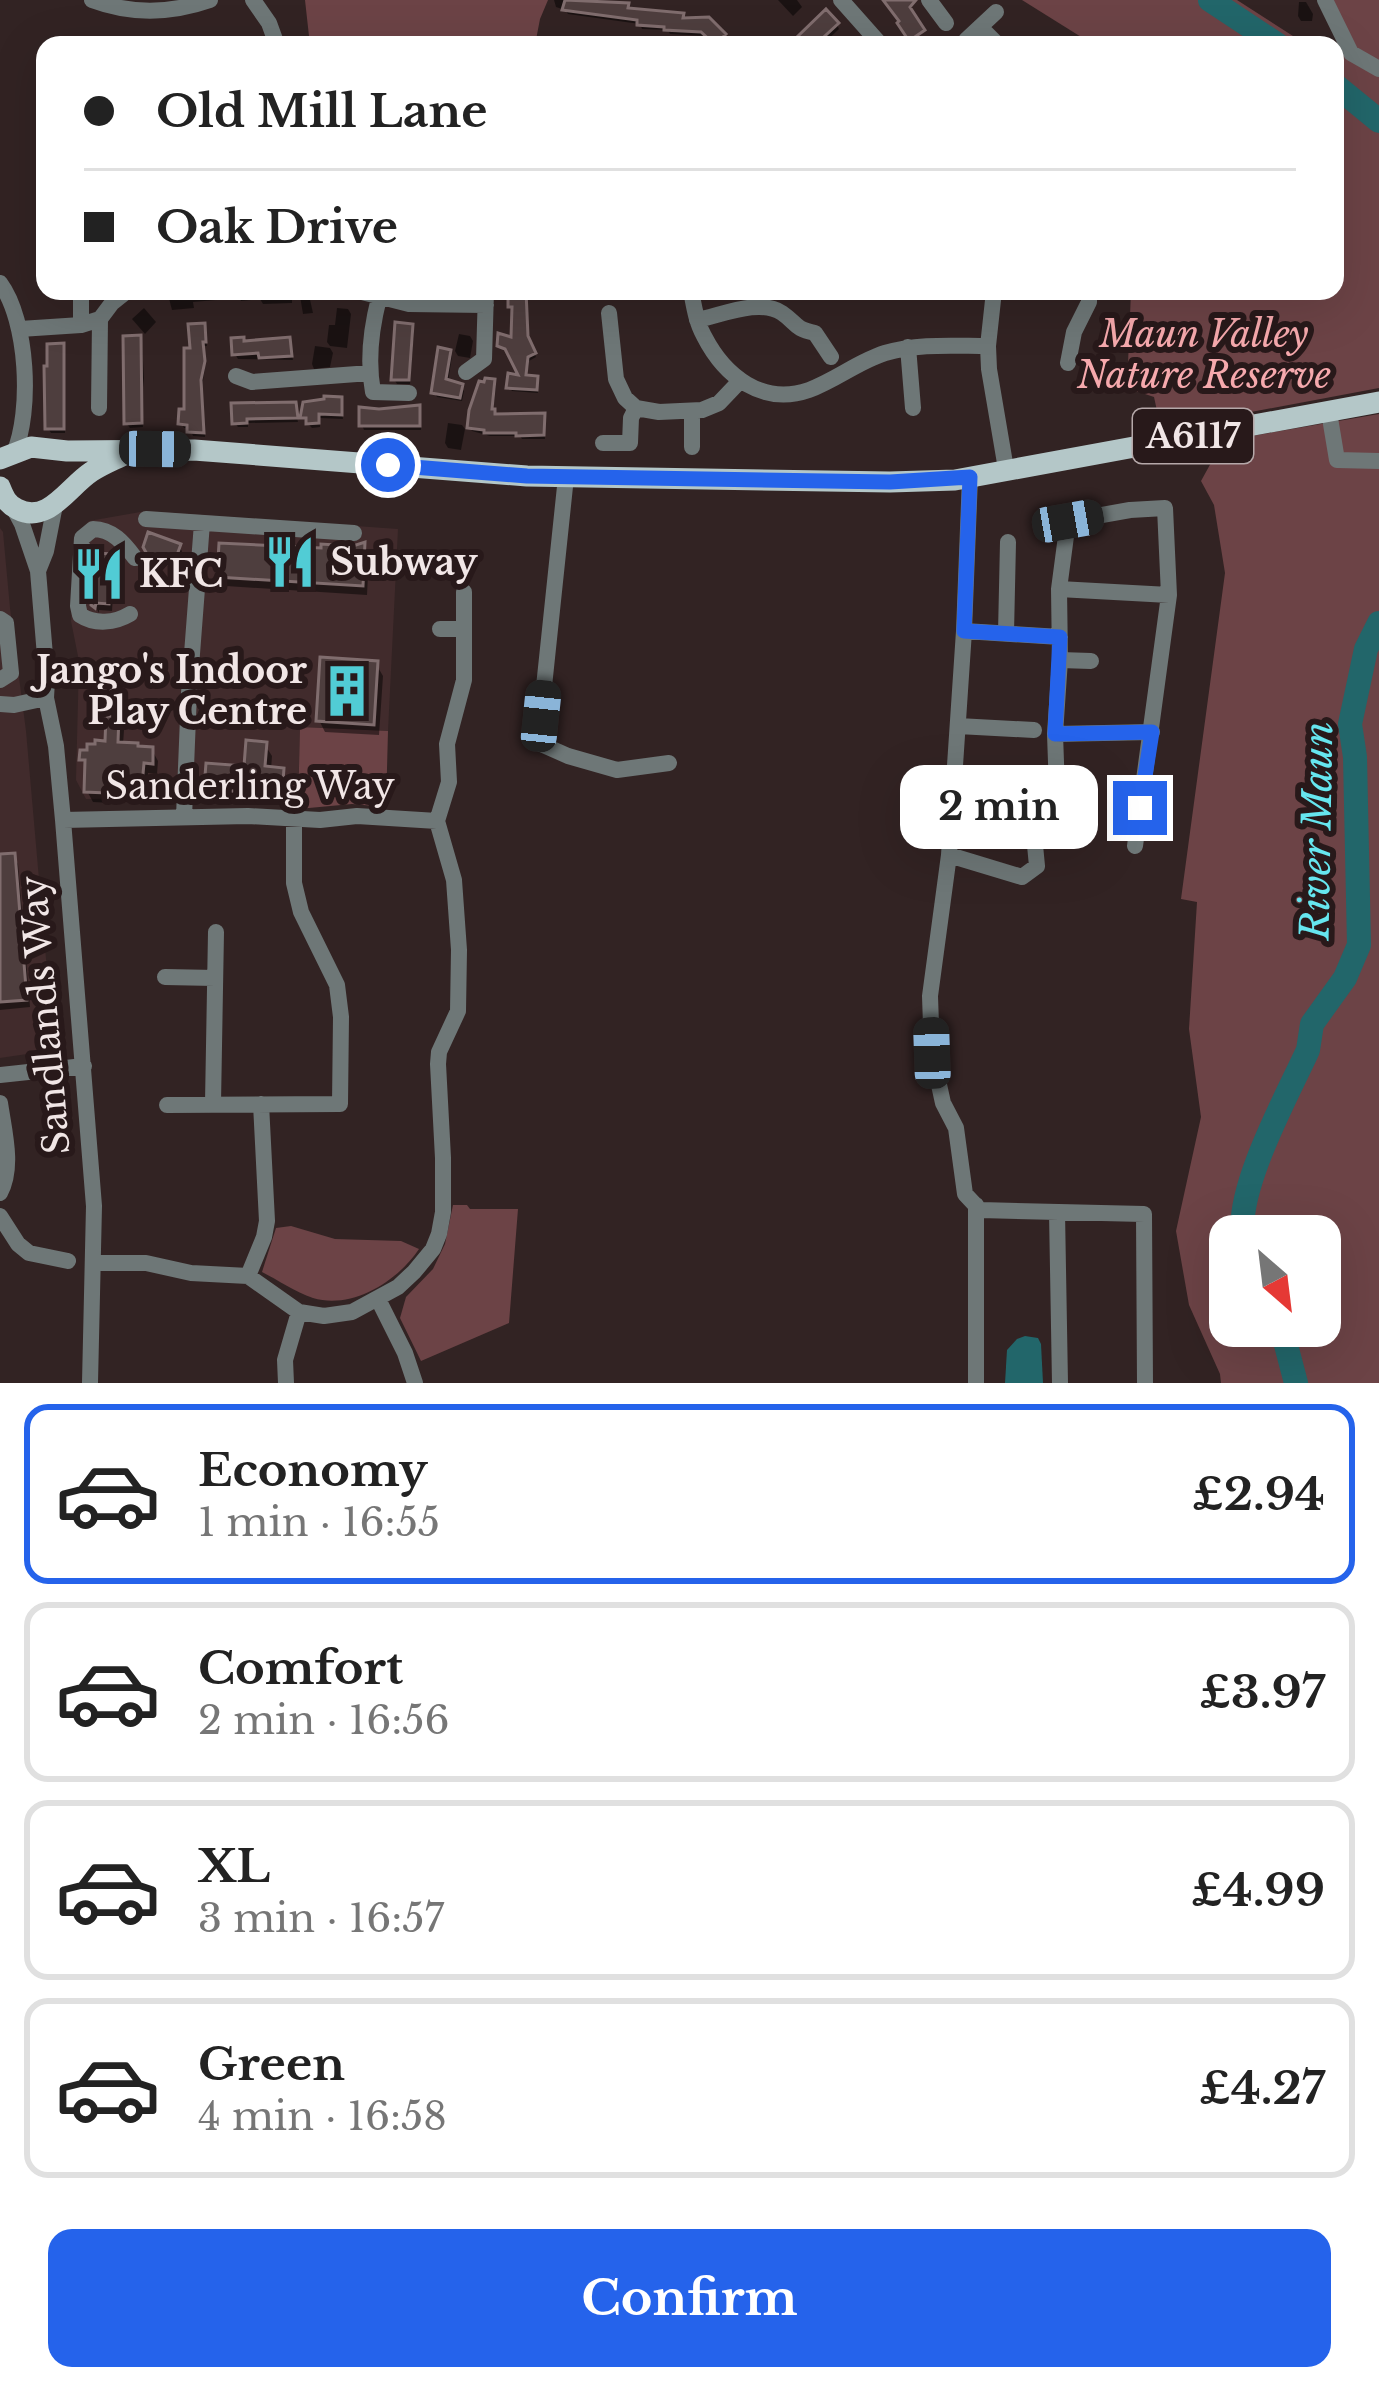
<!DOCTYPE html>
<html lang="en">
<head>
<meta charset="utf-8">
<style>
  body { margin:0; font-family:"Libre Baskerville",serif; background:#f2f2f2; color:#222; height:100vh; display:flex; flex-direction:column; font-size:45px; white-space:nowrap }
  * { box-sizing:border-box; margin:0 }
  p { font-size:39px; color:#767676 }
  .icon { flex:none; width:66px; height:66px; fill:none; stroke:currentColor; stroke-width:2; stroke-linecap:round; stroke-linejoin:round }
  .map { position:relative; height:1383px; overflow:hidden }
  .sheet { display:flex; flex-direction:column; background:#fff; flex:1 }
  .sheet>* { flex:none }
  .hud { position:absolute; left:36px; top:36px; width:1308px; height:264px; border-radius:24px; box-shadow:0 12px 48px #0002; display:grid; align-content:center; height:264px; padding:0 48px; background:#fff }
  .needle { width:78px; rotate:152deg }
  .tools { position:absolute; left:1209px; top:1215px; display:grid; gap:24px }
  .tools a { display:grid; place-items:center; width:132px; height:132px; border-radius:24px; background:#fff; box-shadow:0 12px 48px #0002; font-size:60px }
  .end { position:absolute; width:54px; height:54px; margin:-27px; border:15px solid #2563eb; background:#fff; box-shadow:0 0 0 6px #fff }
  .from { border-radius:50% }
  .bubble { position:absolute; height:84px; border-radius:24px; background:#fff; box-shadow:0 12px 48px #0002; font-size:39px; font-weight:700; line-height:84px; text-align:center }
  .car { position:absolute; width:36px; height:72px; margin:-36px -18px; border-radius:15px; box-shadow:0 0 9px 3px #0007; background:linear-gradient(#222 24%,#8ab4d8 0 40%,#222 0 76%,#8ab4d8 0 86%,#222 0) }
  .hud b { display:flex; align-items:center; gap:42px; height:114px; font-size:45px }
  .hud b+b { border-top:3px solid #e0e0e0 }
  .hud i { width:30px; height:30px; background:#222 }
  ul { padding:21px 0 0; list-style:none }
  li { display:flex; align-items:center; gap:36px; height:180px; margin:0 24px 18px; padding:0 24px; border:6px solid #e0e0e0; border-radius:24px }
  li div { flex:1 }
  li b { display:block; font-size:45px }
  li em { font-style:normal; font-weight:700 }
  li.current { border-color:#2563eb }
  li>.icon { width:108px; height:108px; stroke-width:1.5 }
  .action { display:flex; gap:24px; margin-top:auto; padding:24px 48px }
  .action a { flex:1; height:138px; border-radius:24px; background:#2563eb; color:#fff; font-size:48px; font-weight:700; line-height:138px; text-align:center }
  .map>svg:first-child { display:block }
</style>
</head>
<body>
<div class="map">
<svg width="1379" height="1383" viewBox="0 0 1379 1383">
  <rect width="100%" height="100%" fill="#322323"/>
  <path fill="#412b2c" d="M146 511 398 529 388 731 300 727 298 805 207 798 86 799 76 780 79 661 71 621 77 537 89 521Z
    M0 528 3 532 10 608 26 731 54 1050 0 1058Z"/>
  <path fill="#6c4346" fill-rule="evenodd" d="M305 0H548L540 19 535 45H310Z
    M1022 0H1237L1307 45H1094Z
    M1323 0H1379V64L1357 52Z
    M1335 49 1379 74V388L1161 429 1154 397 1127 388 1131 291H1335Z
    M1379 414V1383H1221L1220 1374 1189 1305 1176 1231 1201 1117 1189 1029 1197 902 1181 899 1225 573 1214 505 1201 481 1223 441ZM1230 1236H1320V1326H1230Z
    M300 727 388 731 386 807 352 804 298 809Z
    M453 1205H467L470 1209H518L509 1323 421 1361 400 1318 406 1297 433 1269 445 1244Z
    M291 1226 335 1239 401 1241 419 1249C398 1281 352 1310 313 1298 295 1292 278 1280 262 1272L276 1228Z"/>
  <path fill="#22666a" d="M1025 1336 1038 1338 1041 1344 1043 1383H1005L1007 1350 1017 1339Z"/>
  <path fill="#0007" d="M554 0H577L586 4 587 0 627 6 630 11 682 16 685 21 724 36 727 41 722 45H716L706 36 670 34 668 30 642 29 640 24 568 14 565 10 556 7Z
    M778 0H797L802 7 793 16Z
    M1299 2H1306L1313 14 1312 21H1301L1298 16Z
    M837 25 839 29 822 45H807Z
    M38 133 45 134V166L38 158Z
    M167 291H292V303L263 304 260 299 241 301 240 298 193 302 194 308 172 310Z
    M512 291H527L529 343 536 357 529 361 527 378 536 379 538 393 512 391 509 387 523 378 510 352 503 350 500 345 514 341Z
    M309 295 313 313 303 314 300 296Z
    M144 308 156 322 145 334 132 319Z
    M337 308 348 309 351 314 347 348 330 346 327 342 329 325H335Z
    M203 326 207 346H204L205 368 202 387 205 437 193 436 190 428H184L181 423 187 412 193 351Z
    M411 327 414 331 410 384H397L394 379Z
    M459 334 470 336 473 341 470 358 458 356 455 351Z
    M140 338 142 343 144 378 141 406 143 427 130 428 127 424Z
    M289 340 293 360 238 359 235 354 245 344Z
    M62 346 65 351V433H51L48 428Z
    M315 346 330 348 333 353 330 367 314 369 312 364Z
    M449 352 452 356 448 382 461 387 464 391 462 401 437 397 434 392Z
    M493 382 496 386 493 412 496 417 543 416 545 439H522L520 436H490L472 431 470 427Z
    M340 400 343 419 320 418V427L312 428 303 418Z
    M294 405 298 422 248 423V427H238L235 423 234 406Z
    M419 408 421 413V430H364L362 425Z
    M448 423 462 425 465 429 461 450 448 448 445 443Z
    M364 545 369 555 367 595 226 586 220 576Z
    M146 547H179L182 551 176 569 154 561Z
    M110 556 115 565 112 611 99 610V613L94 604Z
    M376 664 383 676 379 735 325 732 319 720Z
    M117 719 124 730 123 745 152 750 158 761 157 774 148 773 147 795H135V800L112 799V803L93 802 87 791 88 769 82 759 108 744Z
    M265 745 272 756 271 770 282 771 289 782 287 805 213 800 207 788 247 769Z
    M13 856 18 864 30 1007 0 1010V857Z"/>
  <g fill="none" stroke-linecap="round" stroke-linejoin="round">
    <path stroke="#22666a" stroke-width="24" d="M1210 0 1278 45
      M1335 85 1379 121
      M1243 1236C1236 1188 1287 1096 1308 1050L1312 1024 1345 978 1359 945 1355 757 1350 724 1366 649 1379 623
      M1281 1326 1296 1383"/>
  </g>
  <path fill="#4e3e3e" stroke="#806d6e" stroke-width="3" d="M565 0 629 3 628 8 684 13 683 18 709 17 726 34 715 45 701 32 664 30V27L637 25V20L562 10Z
    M883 0H916L910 7 925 30 909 41 897 23 899 21Z
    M826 9 839 23 815 45H805L797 37Z
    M508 291H526L528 336 536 353 528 357 526 375 538 376 537 390 506 388 508 373 518 375 505 349 497 346 498 333 511 337 512 307H508Z
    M395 322 413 324 409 380H391Z
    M205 323 206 342H203L205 361 201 380 204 433 187 432V425L178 424 179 409H184V348H190L188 324Z
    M141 335 142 423 124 424 123 336Z
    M244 337V341L290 337 292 356 259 358 258 353 232 355 231 338Z
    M64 343V429H45L44 366H47V344Z
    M438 347 451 350 446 379 463 384 460 398 431 393Z
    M485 378 495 379 492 409H495V414L545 413 544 435 516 436V433H484V430L467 428 469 410 479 381 484 382Z
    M324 396 342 397V415L319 414V423L306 424V418H300L303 402 324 399Z
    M296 402 298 418 247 419V423L232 424 231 403Z
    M420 405V426H359V407L379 409Z
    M148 532 181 544 173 566 148 556 143 547Z
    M365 542 363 586 217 577 219 543 321 548V544L353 546Z
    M94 553 112 554 109 604 96 603 95 608 91 605Z
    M320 657 378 661 374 725 316 721Z
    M106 716H119L118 742 138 743V746L153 747V764L144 763 142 785H130V790L107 789V793L84 792 85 760H79L80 750H87V744H95V740L105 741Z
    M246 740 267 742 265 766 284 768 282 795 204 789 206 763 244 766Z
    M15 853 27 1000 0 1002V854Z"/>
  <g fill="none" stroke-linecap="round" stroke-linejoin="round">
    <path stroke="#6e7777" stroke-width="16" d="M92 0C132 15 170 14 210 0
      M253 0 269 23 277 45
      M841 0 881 45
      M929 0 946 23
      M1325 0 1351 53 1379 69
      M980 27 998 45
      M966 40 996 12
      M0 283C28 321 32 411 14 453
      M81 291V325
      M358 291 409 304 486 305
      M691 291C694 306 696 322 704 336 725 377 763 406 809 390 836 380 859 361 885 353 918 343 954 346 988 346
      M994 291 988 346 989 369 1006 469
      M379 298C371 329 367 360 373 392L409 393
      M609 313 616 379 625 398 636 408 659 412 702 410 719 403 739 382
      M697 320C722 315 760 298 782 313 798 324 793 328 815 333L831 357
      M20 329 81 325 100 319 112 303 127 291
      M908 347 913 408
      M1068 363 1074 332 1089 302V291
      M466 372 484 359 486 291
      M236 376 252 382 370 373
      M99 408 100 319
      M692 411V447
      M1329 412 1337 460 1379 461
      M603 443H630L631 418 636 408
      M566 477 541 715V744L568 756 617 770 669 763
      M970 477 964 631 949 855 930 996 932 1053 943 1103 956 1128 965 1194 980 1210 1144 1214 1145 1383
      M13 507 22 524 38 571 47 680 46 698 56 746 63 820 94 1206 90 1383
      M146 519 354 533
      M38 571 46 551 55 505
      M1059 589 1169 595
      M130 614C115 623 95 625 80 615L78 606 82 538 93 529C112 529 124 543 135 558
      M0 619 6 623 11 673 0 680
      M440 629H464
      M964 631 1060 637
      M1006 633 1008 542
      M1060 660 1091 661
      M0 704 14 705 46 698
      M958 726 1034 730
      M1055 734 1060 660 1059 589 1068 521 1130 510 1165 508 1169 595 1135 846
      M1057 790 1055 734 1152 732
      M184 817 189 693 202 523
      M63 820 248 816 320 820 357 816 437 821
      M949 855 1022 877 1037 866 1032 814
      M165 977 215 978
      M0 1075 84 1066
      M0 1103C4 1131 14 1167 0 1193
      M213 1103 216 932
      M167 1105 340 1104 341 1017 337 985 301 912 294 883V820
      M976 1205V1383
      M1057 1212 1060 1383
      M0 1216 18 1244 29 1253 68 1261
      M95 1263H146L191 1273 248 1276 299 1312 324 1316 352 1312 398 1287 414 1272 433 1249 439 1234 443 1212V1158L438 1064 439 1052 458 1011 459 950 454 880 437 821 449 782 447 744 464 680V592
      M248 1276 264 1237 267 1221 261 1104
      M378 1299 405 1353 415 1383
      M286 1383 285 1360 299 1312"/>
    <path stroke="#b4c7c8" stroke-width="21" d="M0 459 31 447 67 451 194 450 527 476 890 482 955 480 1379 402
      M0 487C4 497 7 504 17 509 48 525 68 487 91 472 101 465 114 460 126 454"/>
  </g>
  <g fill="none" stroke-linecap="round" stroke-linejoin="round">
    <path stroke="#2563eb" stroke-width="15" d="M388 465 527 476 890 482 970 477 964 631 1060 637 1055 734 1152 732 1140 808"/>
  </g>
  <defs>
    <g id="restaurant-bare" transform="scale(4.14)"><path d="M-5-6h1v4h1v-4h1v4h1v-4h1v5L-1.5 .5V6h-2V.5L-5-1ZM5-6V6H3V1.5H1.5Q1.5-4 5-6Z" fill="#51ccd5" stroke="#28191a" stroke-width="2.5" paint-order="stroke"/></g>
    <g id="building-bare" transform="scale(4.14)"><path d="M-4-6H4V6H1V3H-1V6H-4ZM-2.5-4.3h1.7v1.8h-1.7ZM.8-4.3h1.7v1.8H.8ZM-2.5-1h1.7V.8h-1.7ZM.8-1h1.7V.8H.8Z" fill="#51ccd5" stroke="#28191a" stroke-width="2.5" paint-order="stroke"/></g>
  </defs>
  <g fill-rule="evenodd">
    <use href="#restaurant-bare" x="290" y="562"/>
    <use href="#restaurant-bare" x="99" y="574"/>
    <use href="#building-bare" x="347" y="691"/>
  </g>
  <g text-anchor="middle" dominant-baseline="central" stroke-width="12" stroke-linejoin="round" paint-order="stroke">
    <rect fill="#28191a" stroke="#b5a8a9" stroke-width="3" x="1133" y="409" width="120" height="54" rx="9"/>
    <g font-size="33" font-weight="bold" fill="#f1e6e6">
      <text x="1193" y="436">A6117</text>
    </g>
    <g font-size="36" font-style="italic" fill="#f6a9ad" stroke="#28191a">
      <text x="1204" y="334">Maun Valley<tspan x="1204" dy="41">Nature Reserve</tspan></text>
    </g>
    <g font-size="36" font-weight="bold" fill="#f1e6e6" stroke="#28191a" text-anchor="start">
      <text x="330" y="562">Subway</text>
      <text x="139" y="574">KFC</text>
      <text x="307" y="670" text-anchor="end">Jango's Indoor<tspan x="307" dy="41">Play Centre</tspan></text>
    </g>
    <g font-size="36" fill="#f1e6e6" stroke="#28191a">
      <text x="250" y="786">Sanderling Way</text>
      <text transform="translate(45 1015) rotate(-95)">Sandlands Way</text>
    </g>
    <g font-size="39" font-style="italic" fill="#66e6ef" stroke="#28191a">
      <text transform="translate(1317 831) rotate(-89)">River Maun</text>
    </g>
  </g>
</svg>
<div class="tools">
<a><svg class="needle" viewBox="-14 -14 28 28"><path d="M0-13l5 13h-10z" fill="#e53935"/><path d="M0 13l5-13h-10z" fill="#767676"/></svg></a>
</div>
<i class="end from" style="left:388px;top:465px"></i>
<i class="end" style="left:1140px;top:808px"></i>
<div class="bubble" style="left:900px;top:765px;width:198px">2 min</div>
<i class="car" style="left:155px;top:449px;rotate:91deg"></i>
<i class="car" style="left:1068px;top:521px;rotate:80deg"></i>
<i class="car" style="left:541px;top:716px;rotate:6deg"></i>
<i class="car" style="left:932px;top:1053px;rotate:358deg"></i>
<div class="hud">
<b><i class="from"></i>Old Mill Lane</b>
<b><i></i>Oak Drive</b>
</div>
</div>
<section class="sheet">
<ul>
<li class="current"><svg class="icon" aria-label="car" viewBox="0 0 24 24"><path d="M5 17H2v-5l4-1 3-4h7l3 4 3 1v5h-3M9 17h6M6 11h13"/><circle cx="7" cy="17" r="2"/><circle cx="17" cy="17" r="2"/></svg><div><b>Economy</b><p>1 min · 16:55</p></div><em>£2.94</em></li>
<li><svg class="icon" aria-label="car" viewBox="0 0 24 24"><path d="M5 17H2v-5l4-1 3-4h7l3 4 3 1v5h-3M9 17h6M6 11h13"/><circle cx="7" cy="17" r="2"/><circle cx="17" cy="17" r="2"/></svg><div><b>Comfort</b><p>2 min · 16:56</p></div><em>£3.97</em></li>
<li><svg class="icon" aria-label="car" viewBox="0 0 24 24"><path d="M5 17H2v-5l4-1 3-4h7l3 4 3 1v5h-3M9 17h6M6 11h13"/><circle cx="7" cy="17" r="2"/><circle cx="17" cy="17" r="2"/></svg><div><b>XL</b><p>3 min · 16:57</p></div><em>£4.99</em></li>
<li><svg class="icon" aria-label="car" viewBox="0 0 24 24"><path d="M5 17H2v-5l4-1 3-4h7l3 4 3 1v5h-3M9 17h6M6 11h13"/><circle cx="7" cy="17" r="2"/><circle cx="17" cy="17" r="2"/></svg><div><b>Green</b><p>4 min · 16:58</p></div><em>£4.27</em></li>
</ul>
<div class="action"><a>Confirm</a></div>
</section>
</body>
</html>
